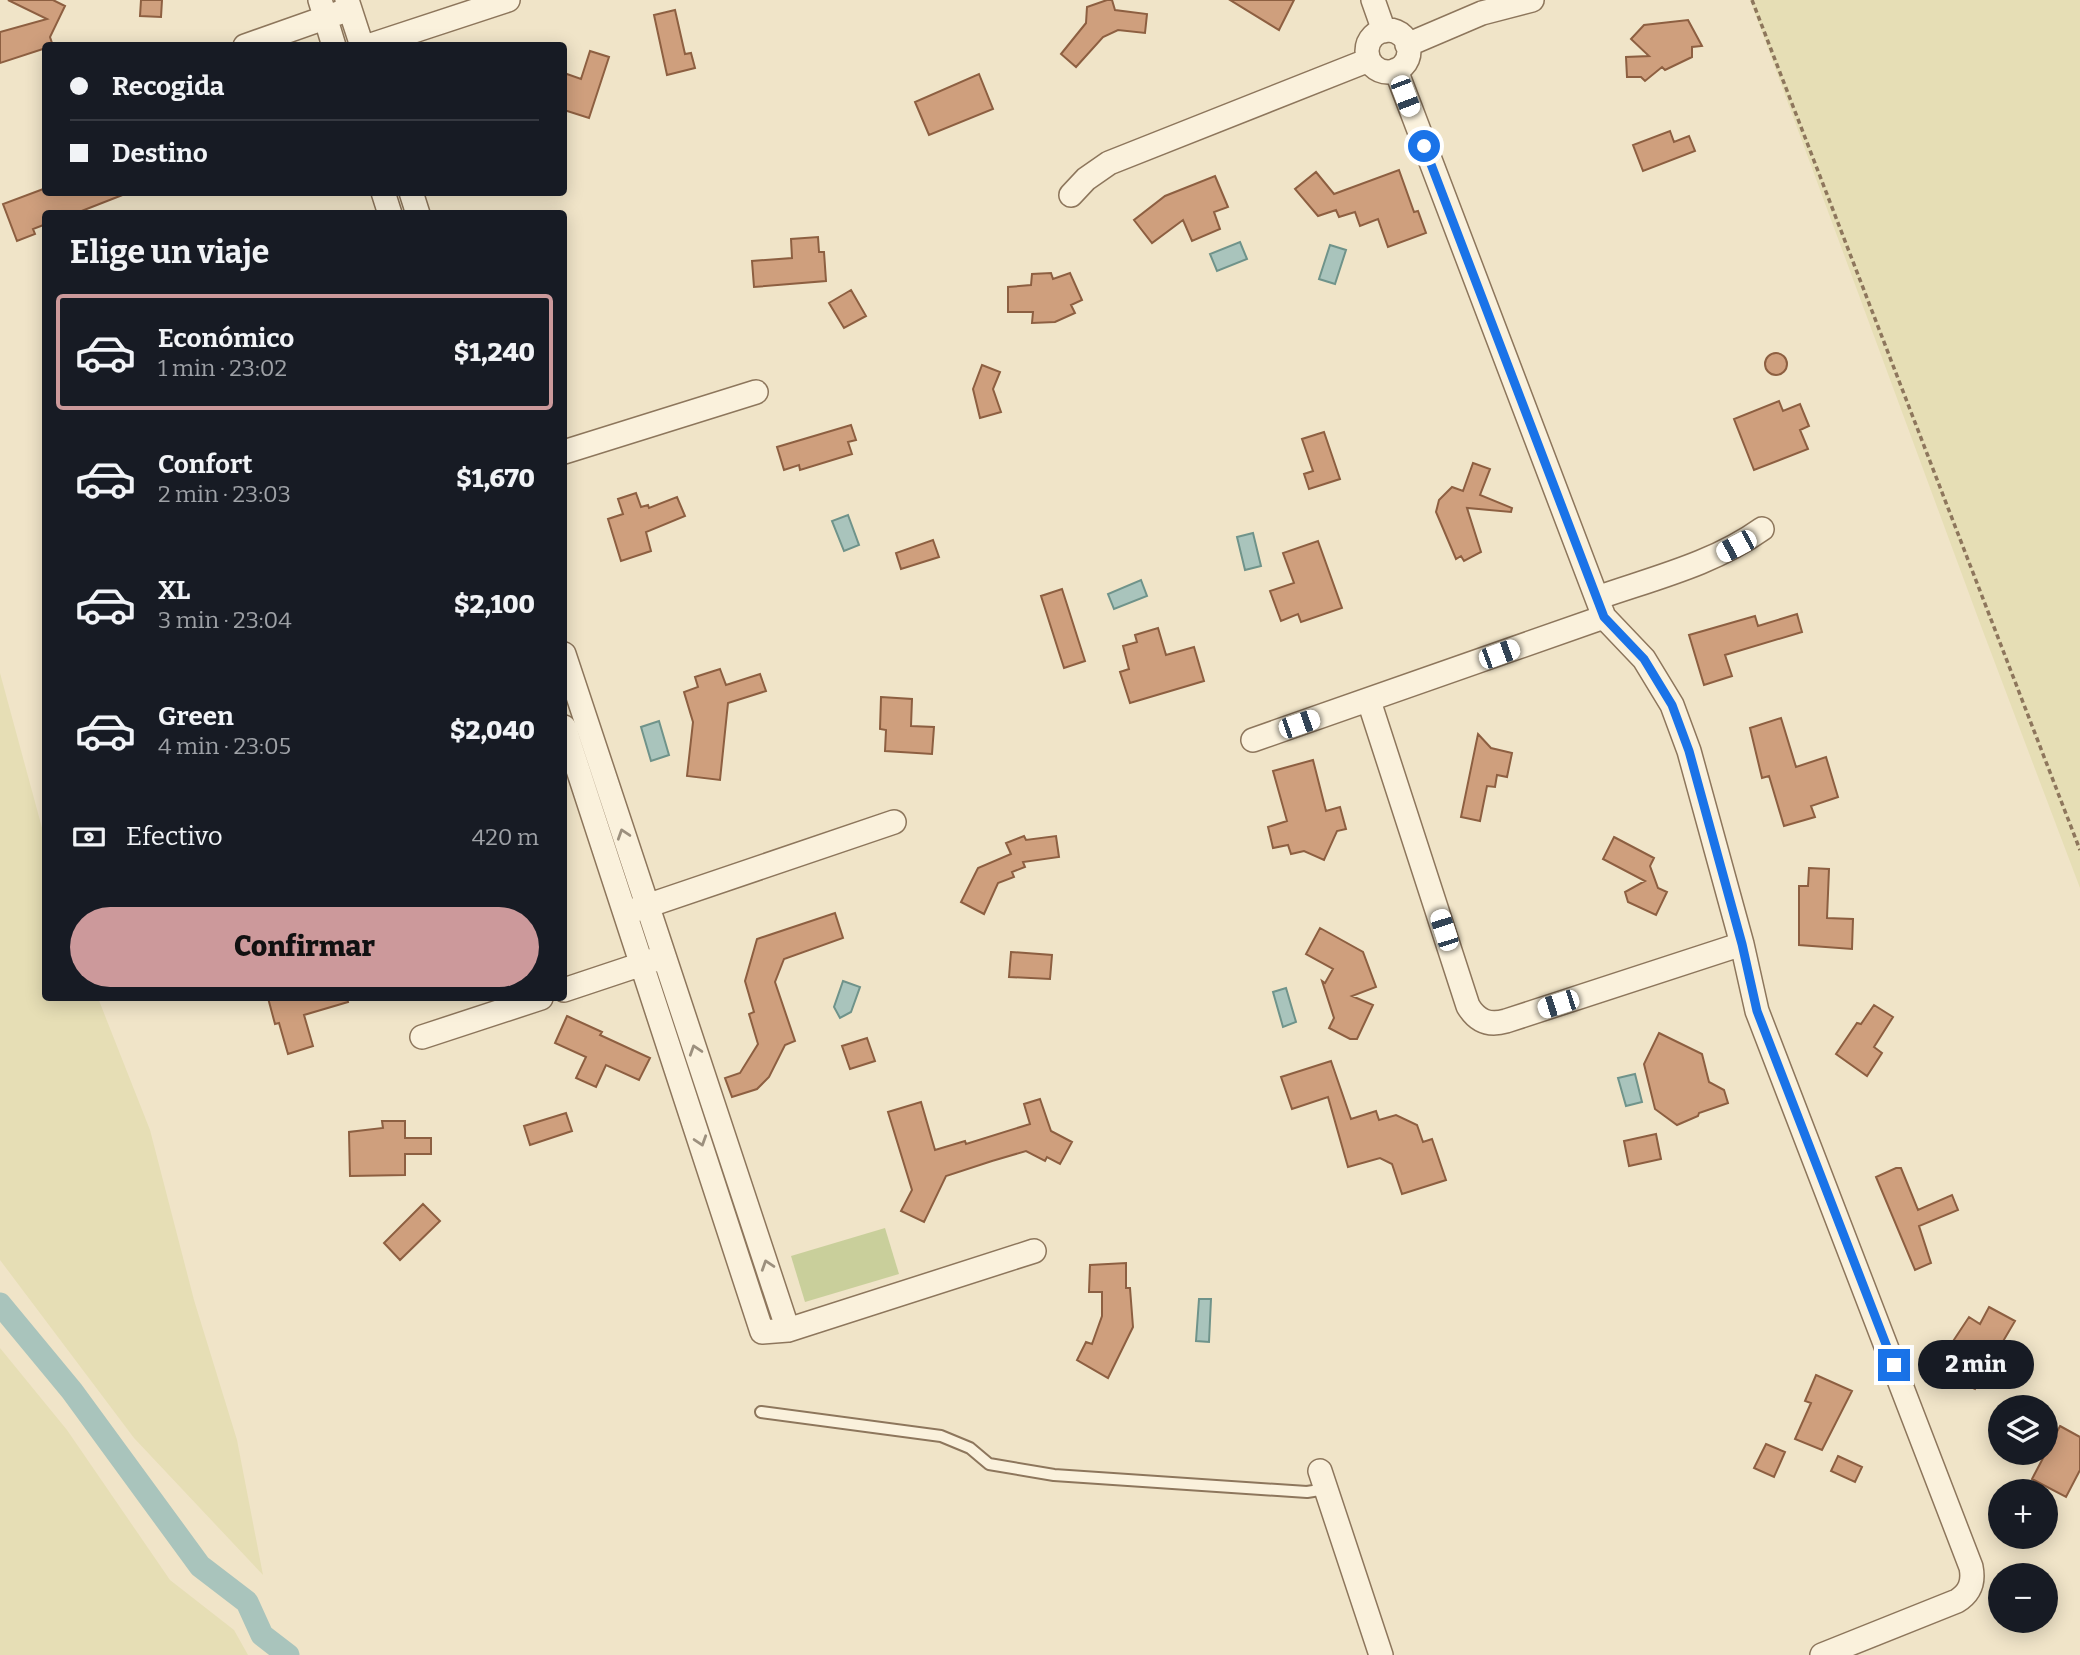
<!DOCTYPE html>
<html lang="es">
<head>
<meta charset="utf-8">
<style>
  body { margin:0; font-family:Bitter,serif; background:#20242c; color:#f1f3f6; height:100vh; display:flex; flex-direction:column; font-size:26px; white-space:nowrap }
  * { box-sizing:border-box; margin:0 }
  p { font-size:23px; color:#9ea1a6 }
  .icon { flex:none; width:38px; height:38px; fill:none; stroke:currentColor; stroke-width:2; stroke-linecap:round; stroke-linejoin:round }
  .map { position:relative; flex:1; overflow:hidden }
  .drawer { position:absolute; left:42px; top:210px; width:525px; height:791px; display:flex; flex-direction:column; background:#171b24; border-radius:7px; box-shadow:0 4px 18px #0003 }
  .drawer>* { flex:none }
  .guide { position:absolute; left:42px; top:42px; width:525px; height:154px; border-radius:7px; box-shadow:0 4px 18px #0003; display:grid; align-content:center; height:154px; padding:0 28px; background:#171b24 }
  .fabs { position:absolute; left:1988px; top:1395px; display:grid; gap:14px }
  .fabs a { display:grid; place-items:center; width:70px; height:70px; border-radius:50%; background:#171b24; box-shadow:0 4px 18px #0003; font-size:35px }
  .end { position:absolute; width:32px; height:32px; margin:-16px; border:9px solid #1a73e8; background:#fff; box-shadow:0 0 0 4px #fff }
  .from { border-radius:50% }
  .bubble { position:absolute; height:49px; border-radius:24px; background:#171b24; box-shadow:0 4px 18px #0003; font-size:23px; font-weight:800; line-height:49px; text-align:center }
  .car { position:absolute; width:21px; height:42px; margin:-21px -10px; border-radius:9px; box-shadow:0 0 5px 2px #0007; background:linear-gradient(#fff 24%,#345 0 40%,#fff 0 76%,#345 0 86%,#fff 0) }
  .guide b { display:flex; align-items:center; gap:24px; height:66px; font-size:26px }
  .guide b+b { border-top:2px solid #363941 }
  .guide i { width:18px; height:18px; background:#f1f3f6 }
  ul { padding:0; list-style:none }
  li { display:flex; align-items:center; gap:21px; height:116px; margin:0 14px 10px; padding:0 14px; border:4px solid transparent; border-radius:7px }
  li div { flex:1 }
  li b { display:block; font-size:26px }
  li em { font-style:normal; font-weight:800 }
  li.active { border-color:#cc999b }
  li>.icon { width:63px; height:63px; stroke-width:1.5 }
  h2 { padding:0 28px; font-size:32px; line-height:84px }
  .pay { display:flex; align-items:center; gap:18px; height:77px; padding:0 28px; font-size:26px }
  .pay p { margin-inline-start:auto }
  .action { display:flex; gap:14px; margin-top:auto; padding:14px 28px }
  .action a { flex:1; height:80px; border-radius:42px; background:#cc999b; color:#111; font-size:28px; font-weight:800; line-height:80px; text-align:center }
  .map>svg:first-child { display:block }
</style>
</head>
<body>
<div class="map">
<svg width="2080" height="1655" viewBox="0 0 2080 1655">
  <rect width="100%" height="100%" fill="#f0e4c8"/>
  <path fill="#e6deb5" d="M1750 0H2080V888L1981 626Z
    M0 673 45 839 46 998H98L150 1130 194 1300 237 1440 263 1575 134 1438 0 1260Z
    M0 1348 67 1430 170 1580 234 1630 248 1655H0Z"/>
  <path fill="#c9cf9b" d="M885 1228 899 1274 805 1302 791 1256Z"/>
  <path fill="#a9c4bc" stroke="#6f938a" stroke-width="2" d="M1240 242 1247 259 1217 271 1210 254Z
    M1330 245 1346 250 1335 284 1319 279Z
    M848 515 859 545 844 551 832 521Z
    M1253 533 1261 566 1245 570 1237 537Z
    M1141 580 1147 596 1114 609 1108 594Z
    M659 721 669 755 651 761 641 727Z
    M843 981 860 987 851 1012 840 1018 834 1007Z
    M1286 988 1296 1022 1283 1027 1273 992Z
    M1635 1074 1642 1102 1626 1106 1618 1078Z
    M1199 1299H1211L1209 1342 1196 1341Z"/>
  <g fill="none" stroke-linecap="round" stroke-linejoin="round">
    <path stroke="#a9c4bc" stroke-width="23" d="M0 1304 72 1391 200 1566 247 1602 262 1635 288 1655"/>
  </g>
  <path fill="#cf9f7d" stroke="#8d5f41" stroke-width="2" d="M8 0H53L65 6 50 37 53 46H46V48L0 63V32L47 19Z
    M141 0H162L161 17 140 16Z
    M1107 0H1112L1115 10 1147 14 1145 33 1118 30 1103 37 1076 67 1061 54 1086 23 1087 7Z
    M1230 0H1294L1279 30Z
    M675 10 685 54 691 53 695 68 667 75 654 15Z
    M1688 20 1702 46 1692 47V57L1665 70 1662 67 1645 81 1641 77H1627L1626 57 1649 56 1631 39 1644 25Z
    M590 51 609 57 589 118 564 110V73L581 79Z
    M979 74 993 109 929 135 915 102Z
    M1670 131 1674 142 1689 136 1695 151 1643 171 1633 145Z
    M1399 170 1414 212 1418 211 1426 233 1388 247 1378 219 1360 226 1355 212 1339 217 1336 210 1318 216 1295 189 1316 172 1334 194Z
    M1215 176 1228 207 1214 212 1220 229 1192 241 1183 220 1152 243 1134 220 1165 196Z
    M46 188V192L125 194 74 214H46V224L33 229 35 234 17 241 3 204Z
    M818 237 819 252H824L826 281 754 287 752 261 792 258 791 239Z
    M1051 273 1053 279 1070 273 1082 300 1071 305 1075 313 1055 322 1032 323 1033 312H1008V287L1031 285 1032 274Z
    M851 290 866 316 844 328 829 303Z
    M1765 364a11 11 0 1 1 22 0a11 11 0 1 1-22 0Z
    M982 365 1000 372 993 389 1001 412 980 418 973 389Z
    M1779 401 1783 411 1800 404 1809 426 1800 430 1808 449 1754 470 1734 419Z
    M851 425 856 440 848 442 852 454 800 470 799 465 784 470 777 447Z
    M1324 432 1340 479 1309 489 1304 474 1313 471 1302 439Z
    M1473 463 1490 469 1480 495 1512 508 1511 512 1467 508 1481 552 1464 561 1461 556 1456 559 1436 512 1439 500 1452 487 1463 491Z
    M636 493 641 507 648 505 649 508 677 497 685 516 646 532 651 551 621 561 608 519 623 514 618 499Z
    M933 540 939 557 901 569 896 553Z
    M1318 541 1342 608 1301 622 1298 614 1281 621 1270 591 1294 583 1283 553Z
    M1062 589 1085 661 1064 668 1041 596Z
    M1797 614 1802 632 1725 655 1732 676 1704 685 1689 635 1755 616 1758 626Z
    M1158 628 1166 655 1194 647 1204 681 1130 703 1120 672 1129 669 1123 646 1137 642 1135 635Z
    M720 669 726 685 760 674 766 691 728 703 720 780 687 776 693 722 684 692 698 687 695 677Z
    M881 697 912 699 911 726 934 727 932 754 885 751 886 730 880 729Z
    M1781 718 1796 767 1826 757 1838 797 1811 806 1815 817 1784 826 1769 776 1762 778 1750 728Z
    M1478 734 1491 748 1512 753 1507 777 1497 775 1495 787 1487 786 1480 821 1461 817Z
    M1313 760 1326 811 1340 807 1346 829 1337 831 1324 860 1304 851 1291 854 1288 845 1273 848 1268 827 1287 821 1273 771Z
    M1024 836 1026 840 1056 836 1059 857 1023 862 1025 867 1012 872 1014 877 998 883 984 914 961 902 978 868 1011 854 1006 843Z
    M1614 837 1654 858 1650 866 1658 888 1667 892 1656 915 1628 902 1625 892 1645 881 1603 859Z
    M1809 868 1829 869 1827 918 1853 919 1852 949 1799 945V886H1808Z
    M835 913 843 938 784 959 775 982 795 1041 785 1045 769 1077 757 1089 732 1097 725 1078 740 1073 758 1044 749 1014 754 1012 745 981 757 939Z
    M1320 928 1363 952 1376 987 1352 996 1373 1005 1357 1039H1350L1329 1028 1334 1018 1322 981 1325 983 1333 969 1306 954Z
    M1011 952 1052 955 1050 979 1009 977Z
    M268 998H347L348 1002 304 1015 313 1046 288 1054 279 1023 275 1024Z
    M1874 1005 1893 1017 1874 1047 1882 1053 1867 1076 1836 1054 1857 1023 1861 1024Z
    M567 1016 602 1032 600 1035 650 1058 639 1080 606 1065 596 1087 576 1078 586 1057 555 1043Z
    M1659 1033 1702 1054 1709 1082 1724 1090 1728 1103 1699 1113 1698 1116 1677 1125 1655 1109 1644 1064Z
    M867 1038 875 1061 850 1069 842 1046Z
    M1331 1061 1351 1119 1376 1111 1379 1120 1396 1115 1417 1125 1423 1142 1432 1139 1446 1180 1402 1194 1392 1164 1380 1158 1348 1167 1328 1097 1292 1109 1281 1077Z
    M1040 1099 1051 1131 1072 1142 1060 1164 1047 1157 1045 1161 1026 1151 992 1161 946 1176 924 1222 901 1211 912 1190 888 1112 921 1102 935 1150 965 1141 966 1144 1030 1124 1024 1104Z
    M566 1113 572 1131 530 1145 524 1126Z
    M382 1121H405V1138H431V1154H405V1175L350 1176 349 1132 383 1128Z
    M1656 1134 1661 1159 1629 1166 1624 1141Z
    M1896 1168H1901L1918 1210 1952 1195 1958 1210 1919 1226 1931 1263 1915 1270 1876 1177Z
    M423 1204 440 1221 400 1260 384 1243Z
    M1126 1263V1288H1130L1133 1327 1108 1378 1077 1360 1086 1342 1092 1344 1102 1316V1292H1089L1090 1265Z
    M1989 1307 2015 1321 1975 1389 1934 1370 1969 1317 1980 1324Z
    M1816 1375 1852 1391 1822 1450 1795 1439 1811 1403 1805 1401Z
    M2060 1426 2080 1437V1470L2066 1497 2032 1479Z
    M1766 1444 1785 1452 1774 1477 1754 1468Z
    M1838 1456 1862 1467 1855 1482 1831 1471Z"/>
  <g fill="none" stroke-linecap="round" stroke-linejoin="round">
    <g stroke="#8d765c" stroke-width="14">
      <path id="service" d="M761 1412 941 1436 970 1448 989 1464 1054 1475 1307 1492 1326 1489"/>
    </g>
    <g stroke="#8d765c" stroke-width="26">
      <path id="minor" d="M320 0 334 46
        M347 0 362 46
        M1373 0 1384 31
        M1367 51a21 21 0 1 1 42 0a21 21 0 1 1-42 0Z
        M1407 45 1482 13 1532 0
        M245 46 350 9
        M368 46 508 0
        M1396 70 1604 617 1644 659 1672 705 1689 751 1742 944 1757 1011 1971 1567C1974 1582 1970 1593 1957 1601L1822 1655
        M383 192 390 214
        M411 192 418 214
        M1071 195 1086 179 1109 163 1369 60
        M564 452 756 392
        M1597 598C1654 578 1713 564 1762 529
        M564 654 788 1330
        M1369 701 1468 1006C1477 1021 1489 1026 1506 1021L1742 944
        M564 727 762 1332 788 1330 1034 1251
        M1253 740 1604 617
        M632 911 894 822
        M564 990 657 959
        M422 1037 541 998
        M1320 1471 1381 1655"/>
    </g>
    <path stroke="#8d765c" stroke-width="3.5" stroke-dasharray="5 3.5" stroke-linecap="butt" d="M1752 0 2080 850"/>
    <use href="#service" stroke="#faf1dc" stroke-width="10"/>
    <use href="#minor" stroke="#faf1dc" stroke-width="23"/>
  </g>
  <defs><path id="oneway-chevron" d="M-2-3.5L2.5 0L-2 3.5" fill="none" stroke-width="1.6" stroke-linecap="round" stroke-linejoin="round" transform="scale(1.75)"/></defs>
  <g stroke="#9c907e">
    <use href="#oneway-chevron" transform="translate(623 834) rotate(-108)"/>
    <use href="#oneway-chevron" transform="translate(695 1050) rotate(-108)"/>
    <use href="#oneway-chevron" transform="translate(701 1141) rotate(72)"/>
    <use href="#oneway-chevron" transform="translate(767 1265) rotate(-108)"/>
  </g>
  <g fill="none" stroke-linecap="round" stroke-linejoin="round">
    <path stroke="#1a73e8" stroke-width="9" d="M1424 146 1604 617 1644 659 1672 705 1689 751 1742 944 1757 1011 1894 1365"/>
  </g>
</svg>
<div class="fabs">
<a><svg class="icon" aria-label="layers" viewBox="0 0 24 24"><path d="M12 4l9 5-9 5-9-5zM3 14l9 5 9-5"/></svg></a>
<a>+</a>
<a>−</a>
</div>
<i class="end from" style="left:1424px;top:146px"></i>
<i class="end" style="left:1894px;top:1365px"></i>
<div class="bubble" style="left:1918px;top:1340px;width:116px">2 min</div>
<i class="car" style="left:1405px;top:96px;rotate:159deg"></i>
<i class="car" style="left:1736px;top:546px;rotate:242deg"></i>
<i class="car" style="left:1499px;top:654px;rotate:70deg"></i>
<i class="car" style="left:1299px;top:724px;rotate:71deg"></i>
<i class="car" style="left:1444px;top:930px;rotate:342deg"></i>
<i class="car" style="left:1558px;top:1004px;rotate:252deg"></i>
<div class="guide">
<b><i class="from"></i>Recogida</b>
<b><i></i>Destino</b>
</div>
<section class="drawer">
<h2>Elige un viaje</h2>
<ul>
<li class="active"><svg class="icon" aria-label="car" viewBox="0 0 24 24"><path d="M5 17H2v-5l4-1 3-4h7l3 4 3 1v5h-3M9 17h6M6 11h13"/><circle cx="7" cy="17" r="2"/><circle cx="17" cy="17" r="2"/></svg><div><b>Económico</b><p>1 min · 23:02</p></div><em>$1,240</em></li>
<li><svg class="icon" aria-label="car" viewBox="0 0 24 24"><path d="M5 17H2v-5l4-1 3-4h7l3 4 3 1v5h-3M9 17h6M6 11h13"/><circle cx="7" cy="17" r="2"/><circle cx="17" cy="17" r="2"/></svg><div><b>Confort</b><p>2 min · 23:03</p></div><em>$1,670</em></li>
<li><svg class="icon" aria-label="car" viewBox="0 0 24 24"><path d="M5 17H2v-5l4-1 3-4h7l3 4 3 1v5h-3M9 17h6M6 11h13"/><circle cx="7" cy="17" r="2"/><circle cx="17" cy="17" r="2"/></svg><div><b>XL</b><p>3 min · 23:04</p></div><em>$2,100</em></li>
<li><svg class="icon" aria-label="car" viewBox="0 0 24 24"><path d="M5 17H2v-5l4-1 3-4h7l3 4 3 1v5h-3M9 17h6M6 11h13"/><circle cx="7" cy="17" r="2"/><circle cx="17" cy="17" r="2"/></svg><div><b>Green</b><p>4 min · 23:05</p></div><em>$2,040</em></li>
</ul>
<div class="pay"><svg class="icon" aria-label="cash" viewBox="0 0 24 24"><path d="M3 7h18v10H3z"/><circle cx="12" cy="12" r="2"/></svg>Efectivo<p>420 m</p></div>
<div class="action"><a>Confirmar</a></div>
</section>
</div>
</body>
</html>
